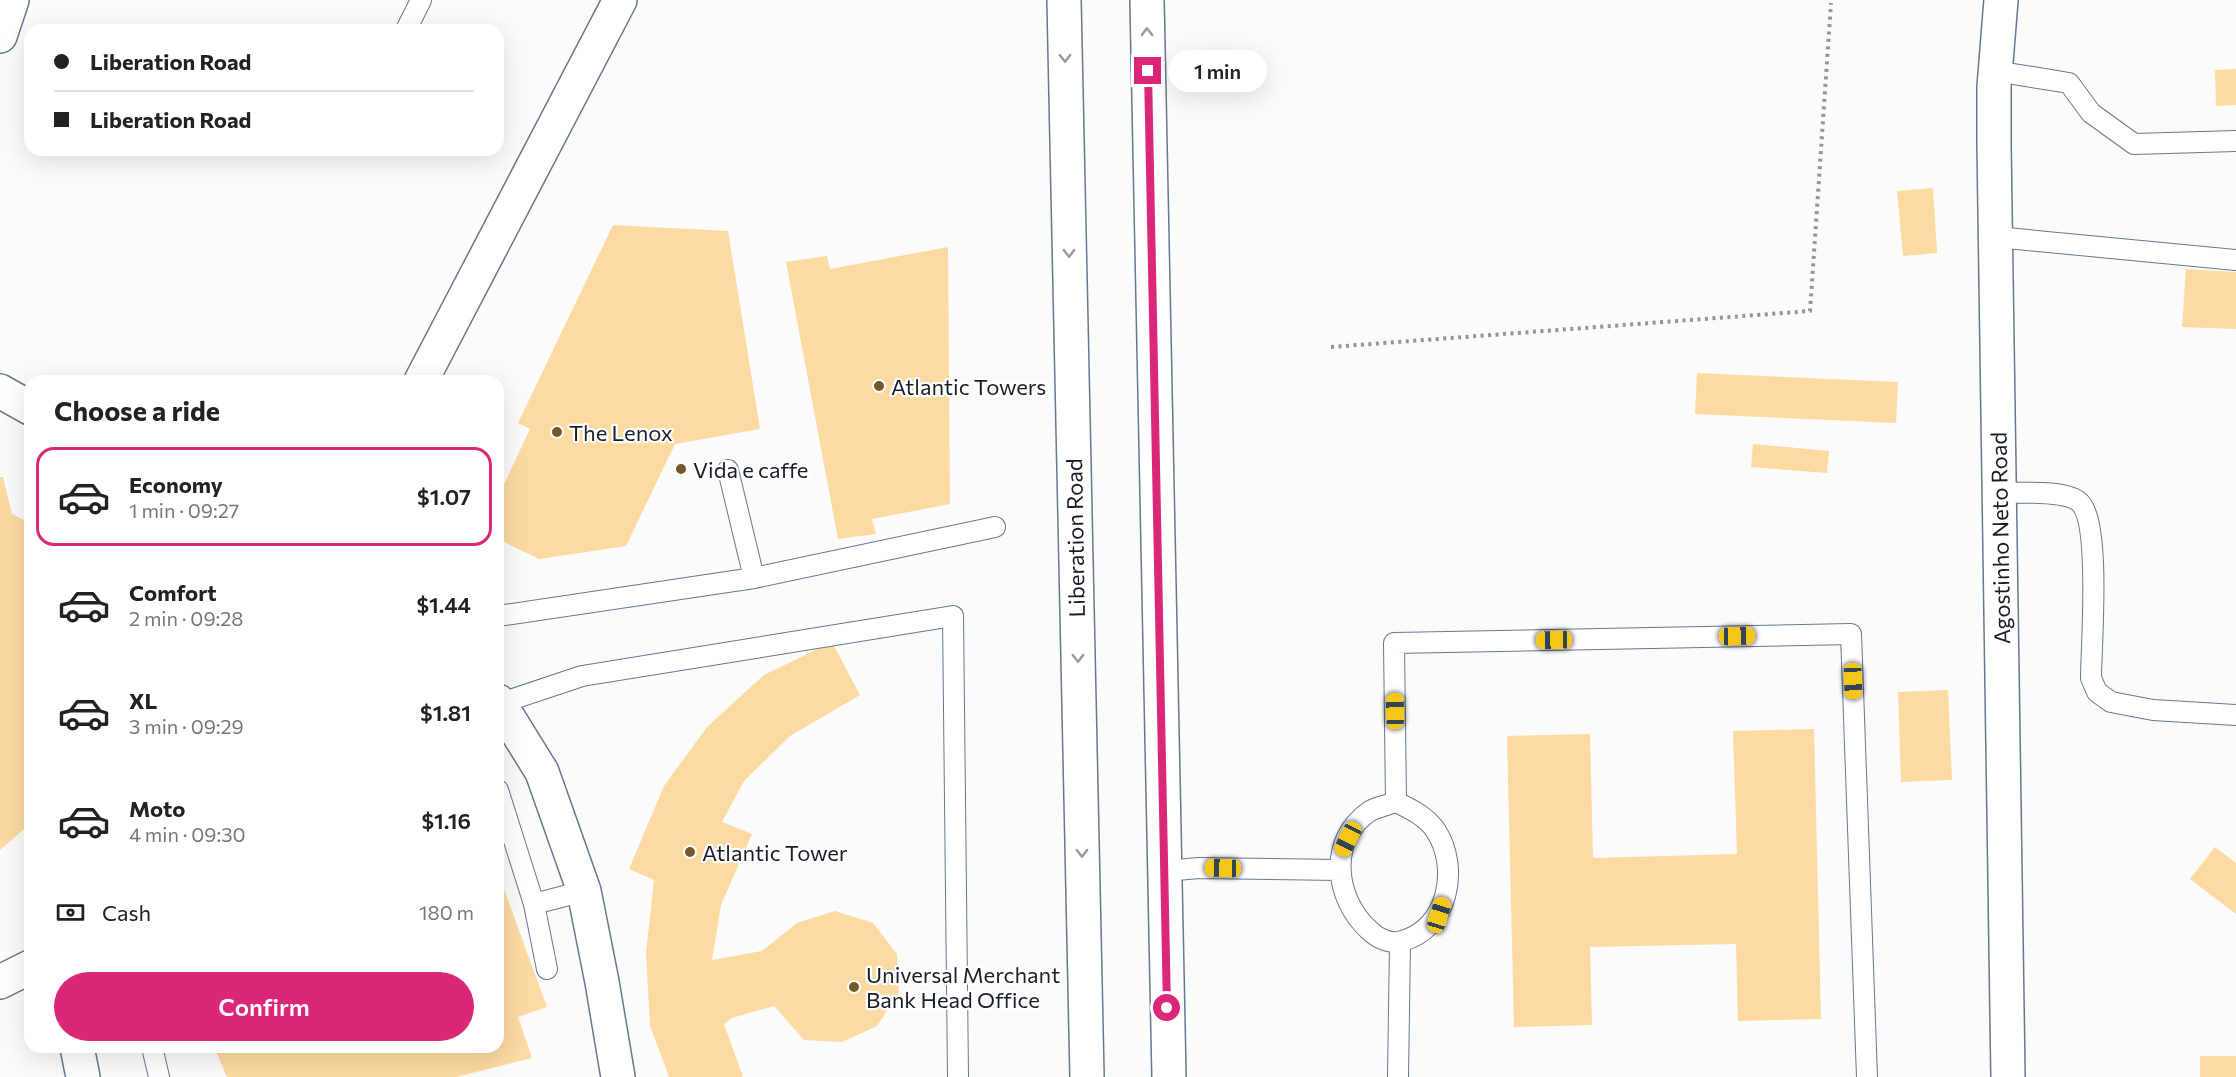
<!DOCTYPE html>
<html lang="en">
<head>
<meta charset="utf-8">
<style>
  body { margin:0; font-family:Commissioner,sans-serif; background:#f2f2f2; color:#222; height:100vh; display:flex; flex-direction:column; font-size:22px; white-space:nowrap }
  * { box-sizing:border-box; margin:0 }
  p { font-size:20px; color:#767676 }
  .icon { flex:none; width:33px; height:33px; fill:none; stroke:currentColor; stroke-width:2; stroke-linecap:round; stroke-linejoin:round }
  .map { position:relative; flex:1; overflow:hidden }
  .sheet { position:absolute; left:24px; top:375px; width:480px; height:678px; display:flex; flex-direction:column; background:#fff; border-radius:18px; box-shadow:0 6px 24px #0002 }
  .sheet>* { flex:none }
  .banner { position:absolute; left:24px; top:24px; width:480px; height:132px; border-radius:18px; box-shadow:0 6px 24px #0002; display:grid; align-content:center; height:132px; padding:0 30px; background:#fff }
  .end { position:absolute; width:27px; height:27px; margin:-14px; border:8px solid #db2777; background:#fff; box-shadow:0 0 0 3px #fff }
  .from { border-radius:50% }
  .bubble { position:absolute; height:42px; border-radius:21px; background:#fff; box-shadow:0 6px 24px #0002; font-size:20px; font-weight:600; line-height:42px; text-align:center }
  .car { position:absolute; width:18px; height:36px; margin:-18px -9px; border-radius:8px; box-shadow:0 0 4px 2px #0007; background:linear-gradient(#f5c518 24%,#345 0 40%,#f5c518 0 76%,#345 0 86%,#f5c518 0) }
  .banner b { display:flex; align-items:center; gap:21px; height:57px; font-size:22px }
  .banner b+b { border-top:2px solid #e0e0e0 }
  .banner i { width:15px; height:15px; background:#222 }
  ul { padding:0; list-style:none }
  li { display:flex; align-items:center; gap:18px; height:99px; margin:0 12px 9px; padding:0 18px; border:3px solid transparent; border-radius:18px }
  li div { flex:1 }
  li b { display:block; font-size:22px }
  li em { font-style:normal; font-weight:600 }
  li.selected { border-color:#db2777 }
  li>.icon { width:54px; height:54px; stroke-width:1.5 }
  h2 { padding:0 30px; font-size:27px; line-height:72px }
  .pay { display:flex; align-items:center; gap:15px; height:66px; padding:0 30px; font-size:22px }
  .pay p { margin-inline-start:auto }
  .action { display:flex; gap:12px; margin-top:auto; padding:12px 30px }
  .action a { flex:1; height:69px; border-radius:36px; background:#db2777; color:#fff; font-size:24px; font-weight:600; line-height:69px; text-align:center }
  .map>svg:first-child { display:block }
</style>
</head>
<body>
<div class="map">
<svg width="2236" height="1077" viewBox="0 0 2236 1077">
  <rect width="100%" height="100%" fill="#fbfbfb"/>
  <path fill="#fcdaa1" d="M2236 69V105L2216 106 2215 70Z
    M1933 188 1937 253 1903 256 1897 191Z
    M613 225 728 231 760 429 675 444 626 546 539 559 498 539V497L530 429 518 423Z
    M948 247 950 504 872 519 876 534 838 539 786 262 827 256 830 269Z
    M2186 269 2236 272V329L2182 327Z
    M1697 373 1898 382 1896 423 1695 414Z
    M1753 444 1829 451 1827 473 1751 467Z
    M0 477H3L12 514 30 523V824L0 850Z
    M832 642 860 695 790 736 744 781 722 822 752 834 721 905 712 960 762 951 797 923 835 911 873 923 897 954 899 993 877 1026 842 1042 804 1040 774 1006 732 1018 724 1024 743 1077H669L650 1026 646 953 654 880 629 869 664 786 707 727 764 675Z
    M1948 690 1952 780 1901 782 1898 692Z
    M1814 729 1821 1019 1738 1021 1736 944 1590 947 1592 1025 1514 1027 1507 736 1590 734 1593 858 1737 854 1733 731Z
    M2215 847 2236 863V914L2190 879Z
    M498 873 547 1007 518 1017 532 1058 456 1077H227L214 1047H498Z
    M2200 1056H2236V1077H2200Z"/>
  <g fill="none" stroke-linecap="round" stroke-linejoin="round">
    <g stroke="#677691" stroke-width="22">
      <path id="service" d="M406 30 421 0
        M1995 71 2069 83 2091 113 2134 144 2236 141
        M1996 237 2236 260
        M728 470 754 578
        M2000 493C2019 493 2063 490 2078 501 2102 518 2091 646 2091 678L2097 692 2111 702 2153 710 2236 715
        M498 616 754 578 995 527
        M501 703 582 676 953 616 958 1077
        M498 790 534 904 547 969
        M1396 802 1394 643 1851 634 1867 1077
        M1396 802C1411 809 1427 817 1436 831 1460 868 1448 929 1402 941 1391 945 1377 938 1369 930 1335 899 1327 840 1370 811 1377 807 1388 805 1396 802Z
        M1165 871 1199 868 1340 870
        M534 904 584 891
        M152 1047 159 1077
        M1398 1077 1400 943"/>
    </g>
    <g stroke="#677691" stroke-width="36">
      <path id="minor" d="M2001 0 1994 87V144L2008 1077
        M0 36 12 0
        M421 381 620 0
        M0 391 30 408
        M498 701 542 772 584 891 602 982 618 1077
        M0 982 30 967
        M77 1047 83 1077"/>
    </g>
    <g stroke="#677691" stroke-width="36">
      <path id="trunk" d="M1064 0 1087 1077
        M1147 0 1169 1077"/>
    </g>
    <path stroke="#92949a" stroke-width="4" stroke-dasharray="3 4.5" stroke-linecap="butt" d="M1331 347 1810 311 1831 3"/>
    <use href="#service" stroke="#fff" stroke-width="20"/>
    <use href="#minor" stroke="#fff" stroke-width="33"/>
    <use href="#trunk" stroke="#fff" stroke-width="33"/>
  </g>
  <defs><path id="oneway-chevron" d="M-2-3.5L2.5 0L-2 3.5" fill="none" stroke-width="1.6" stroke-linecap="round" stroke-linejoin="round" transform="scale(1.5)"/></defs>
  <g stroke="#979a9f">
    <use href="#oneway-chevron" transform="translate(1147 32) rotate(-91)"/>
    <use href="#oneway-chevron" transform="translate(1065 58) rotate(89)"/>
    <use href="#oneway-chevron" transform="translate(1069 253) rotate(89)"/>
    <use href="#oneway-chevron" transform="translate(1078 658) rotate(89)"/>
    <use href="#oneway-chevron" transform="translate(1082 853) rotate(89)"/>
  </g>
  <g fill="none" stroke-linecap="round" stroke-linejoin="round">
    <path stroke="#db2777" stroke-width="8" d="M1148 71 1167 1008"/>
  </g>
  <g fill="#72582a" stroke="#fff" stroke-width="2">
    <circle cx="879" cy="386" r="6"/>
    <circle cx="557" cy="432" r="6"/>
    <circle cx="681" cy="469" r="6"/>
    <circle cx="690" cy="852" r="6"/>
    <circle cx="854" cy="987" r="6"/>
  </g>
  <g text-anchor="middle" dominant-baseline="central" stroke-width="4.5" stroke-linejoin="round" paint-order="stroke">
    <g font-size="22" fill="#181e29" stroke="#fff" text-anchor="start">
      <text x="891" y="386">Atlantic Towers</text>
      <text x="569" y="432">The Lenox</text>
      <text x="693" y="469">Vida e caffe</text>
      <text x="702" y="852">Atlantic Tower</text>
      <text x="866" y="974">Universal Merchant<tspan x="866" dy="25">Bank Head Office</tspan></text>
    </g>
    <g font-size="22" fill="#181e29" stroke="#fff">
      <text transform="translate(1075 538) rotate(-91)">Liberation Road</text>
      <text transform="translate(2000 538) rotate(-91)">Agostinho Neto Road</text>
    </g>
  </g>
</svg>
<i class="end from" style="left:1167px;top:1008px"></i>
<i class="end" style="left:1148px;top:71px"></i>
<div class="bubble" style="left:1168px;top:50px;width:99px">1 min</div>
<i class="car" style="left:1737px;top:636px;rotate:89deg"></i>
<i class="car" style="left:1554px;top:640px;rotate:269deg"></i>
<i class="car" style="left:1853px;top:681px;rotate:178deg"></i>
<i class="car" style="left:1395px;top:711px;rotate:359deg"></i>
<i class="car" style="left:1348px;top:839px;rotate:206deg"></i>
<i class="car" style="left:1223px;top:868px;rotate:271deg"></i>
<i class="car" style="left:1439px;top:915px;rotate:17deg"></i>
<div class="banner">
<b><i class="from"></i>Liberation Road</b>
<b><i></i>Liberation Road</b>
</div>
<section class="sheet">
<h2>Choose a ride</h2>
<ul>
<li class="selected"><svg class="icon" aria-label="car" viewBox="0 0 24 24"><path d="M5 17H2v-5l4-1 3-4h7l3 4 3 1v5h-3M9 17h6M6 11h13"/><circle cx="7" cy="17" r="2"/><circle cx="17" cy="17" r="2"/></svg><div><b>Economy</b><p>1 min · 09:27</p></div><em>$1.07</em></li>
<li><svg class="icon" aria-label="car" viewBox="0 0 24 24"><path d="M5 17H2v-5l4-1 3-4h7l3 4 3 1v5h-3M9 17h6M6 11h13"/><circle cx="7" cy="17" r="2"/><circle cx="17" cy="17" r="2"/></svg><div><b>Comfort</b><p>2 min · 09:28</p></div><em>$1.44</em></li>
<li><svg class="icon" aria-label="car" viewBox="0 0 24 24"><path d="M5 17H2v-5l4-1 3-4h7l3 4 3 1v5h-3M9 17h6M6 11h13"/><circle cx="7" cy="17" r="2"/><circle cx="17" cy="17" r="2"/></svg><div><b>XL</b><p>3 min · 09:29</p></div><em>$1.81</em></li>
<li><svg class="icon" aria-label="car" viewBox="0 0 24 24"><path d="M5 17H2v-5l4-1 3-4h7l3 4 3 1v5h-3M9 17h6M6 11h13"/><circle cx="7" cy="17" r="2"/><circle cx="17" cy="17" r="2"/></svg><div><b>Moto</b><p>4 min · 09:30</p></div><em>$1.16</em></li>
</ul>
<div class="pay"><svg class="icon" aria-label="cash" viewBox="0 0 24 24"><path d="M3 7h18v10H3z"/><circle cx="12" cy="12" r="2"/></svg>Cash<p>180 m</p></div>
<div class="action"><a>Confirm</a></div>
</section>
</div>
</body>
</html>
